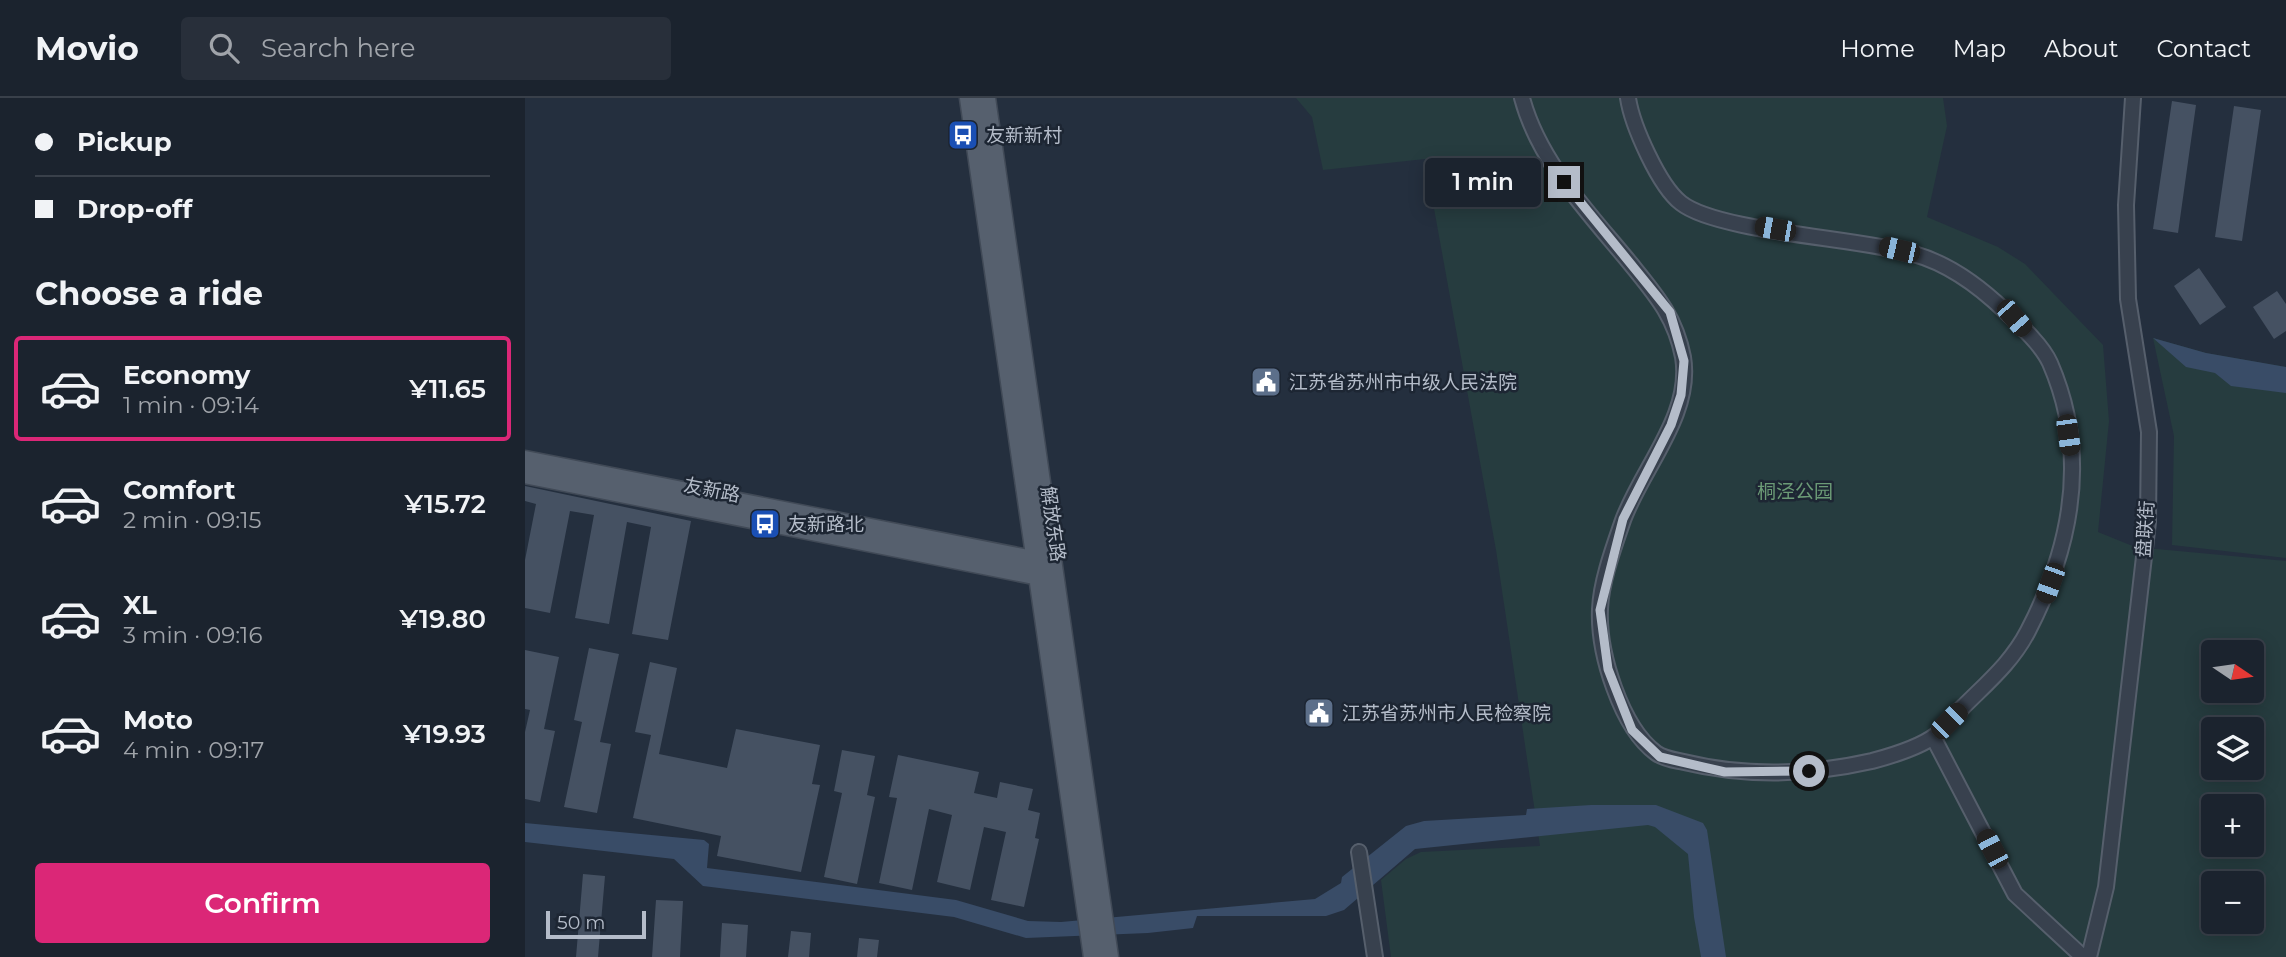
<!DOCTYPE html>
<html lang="en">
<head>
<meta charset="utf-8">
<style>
  body { margin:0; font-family:Montserrat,"Noto Sans SC",sans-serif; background:#282f3a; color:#f1f3f6; height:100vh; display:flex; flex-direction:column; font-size:26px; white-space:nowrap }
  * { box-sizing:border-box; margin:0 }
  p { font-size:23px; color:#a0a4aa }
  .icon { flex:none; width:38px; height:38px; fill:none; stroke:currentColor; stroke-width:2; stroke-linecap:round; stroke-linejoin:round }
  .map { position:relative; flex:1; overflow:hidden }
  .details { display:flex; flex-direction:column; background:#1b232e; width:525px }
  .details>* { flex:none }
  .hud { display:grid; align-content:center; height:154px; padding:0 35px; background:#1b232e }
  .needle { width:46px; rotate:103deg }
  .tools { position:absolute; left:1676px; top:542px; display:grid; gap:14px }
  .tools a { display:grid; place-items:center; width:63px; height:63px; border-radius:7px; background:#1b232e; box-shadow:0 4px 18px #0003,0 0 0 2px #39404a; font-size:35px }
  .scale { position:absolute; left:21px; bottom:18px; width:100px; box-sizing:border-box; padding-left:7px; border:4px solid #b4bcc9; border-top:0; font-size:19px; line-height:24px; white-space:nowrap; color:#b4bcc9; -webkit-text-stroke:5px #1d2633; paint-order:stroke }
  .end { position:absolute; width:32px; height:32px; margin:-16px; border:9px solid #b4bcc9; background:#111; box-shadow:0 0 0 4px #111 }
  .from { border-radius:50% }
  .bubble { position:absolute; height:49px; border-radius:7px; background:#1b232e; box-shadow:0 4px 18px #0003,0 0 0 2px #39404a; font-size:23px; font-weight:600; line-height:49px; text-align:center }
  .car { position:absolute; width:21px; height:42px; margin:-21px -10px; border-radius:9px; box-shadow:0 0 5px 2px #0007; background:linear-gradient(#222 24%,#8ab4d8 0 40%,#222 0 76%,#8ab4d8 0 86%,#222 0) }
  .hud b { display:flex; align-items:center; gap:24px; height:66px; font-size:26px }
  .hud b+b { border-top:2px solid #39404a }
  .hud i { width:18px; height:18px; background:#f1f3f6 }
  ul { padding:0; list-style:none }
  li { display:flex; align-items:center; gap:21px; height:105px; margin:0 14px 10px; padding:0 21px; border:4px solid transparent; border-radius:7px }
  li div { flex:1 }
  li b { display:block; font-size:26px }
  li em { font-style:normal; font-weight:600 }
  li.current { border-color:#db2777 }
  li>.icon { width:63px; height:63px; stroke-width:1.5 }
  h2 { padding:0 35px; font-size:32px; line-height:84px }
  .primary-button { display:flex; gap:14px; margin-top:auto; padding:14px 35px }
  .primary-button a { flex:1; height:80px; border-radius:7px; background:#db2777; color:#fff; font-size:28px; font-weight:600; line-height:80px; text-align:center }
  header { display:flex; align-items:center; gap:42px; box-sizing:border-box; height:98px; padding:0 35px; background:#1b232e; border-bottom:2px solid #39404a }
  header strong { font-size:33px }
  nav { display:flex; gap:38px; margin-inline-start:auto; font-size:24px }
  .search { width:490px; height:63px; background:#282f3a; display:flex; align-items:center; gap:18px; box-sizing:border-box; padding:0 24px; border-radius:7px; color:#a0a4aa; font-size:26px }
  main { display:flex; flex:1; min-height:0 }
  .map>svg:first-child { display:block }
</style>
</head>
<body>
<header>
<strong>Movio</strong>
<div class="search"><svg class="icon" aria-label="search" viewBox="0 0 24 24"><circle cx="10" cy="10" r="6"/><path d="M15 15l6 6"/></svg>Search here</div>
<nav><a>Home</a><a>Map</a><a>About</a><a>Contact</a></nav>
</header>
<main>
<section class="details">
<div class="hud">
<b><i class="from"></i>Pickup</b>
<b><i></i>Drop-off</b>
</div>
<h2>Choose a ride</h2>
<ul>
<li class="current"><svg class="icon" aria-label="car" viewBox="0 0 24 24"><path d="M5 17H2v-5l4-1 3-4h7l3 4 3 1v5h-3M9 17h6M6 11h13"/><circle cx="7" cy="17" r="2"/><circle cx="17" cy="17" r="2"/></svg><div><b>Economy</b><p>1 min · 09:14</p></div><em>¥11.65</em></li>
<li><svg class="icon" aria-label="car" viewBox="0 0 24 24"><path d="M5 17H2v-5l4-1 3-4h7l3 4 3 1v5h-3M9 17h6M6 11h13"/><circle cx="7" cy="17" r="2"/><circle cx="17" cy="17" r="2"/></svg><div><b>Comfort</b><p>2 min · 09:15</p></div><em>¥15.72</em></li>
<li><svg class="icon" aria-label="car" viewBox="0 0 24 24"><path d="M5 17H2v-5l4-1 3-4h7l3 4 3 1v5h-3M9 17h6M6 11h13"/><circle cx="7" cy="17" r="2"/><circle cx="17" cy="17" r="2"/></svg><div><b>XL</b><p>3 min · 09:16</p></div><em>¥19.80</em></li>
<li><svg class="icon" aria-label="car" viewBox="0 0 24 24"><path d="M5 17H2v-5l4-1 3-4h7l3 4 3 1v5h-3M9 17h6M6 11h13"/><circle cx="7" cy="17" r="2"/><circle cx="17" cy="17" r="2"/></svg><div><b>Moto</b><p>4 min · 09:17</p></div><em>¥19.93</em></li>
</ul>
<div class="primary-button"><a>Confirm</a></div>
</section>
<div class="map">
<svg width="1761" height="859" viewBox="0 0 1761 859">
  <rect width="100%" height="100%" fill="#242f3e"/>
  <path fill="#263c3f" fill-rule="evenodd" d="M771 0H1418L1422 28 1402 119 1473 149 1500 166 1578 247 1584 323 1573 434 1610 449 1761 463V859H866L856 782 881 761 896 754 1015 748 971 452 900 61 798 72 787 19ZM1689 555H1727V593H1689ZM1689 632H1727V670H1689ZM1689 709H1727V747H1689ZM1689 786H1727V824H1689Z
    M1628 240 1681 255 1761 269V460L1647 447 1649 338Z"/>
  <path fill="#394c67" d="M1628 240 1681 255 1761 269V295L1706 288 1690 275 1661 269Z
    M1066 707H1131L1178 725 1182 732 1201 859H1176L1169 819 1163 756 1130 729 1123 727 890 751 819 812 801 818H672L668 830 623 835 501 840 429 819 178 788 149 761 0 744V725L179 742 184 746 182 770 431 802 503 823 536 824 790 801 816 785 817 779 881 728 899 723 1001 717 1002 711Z"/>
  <path fill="#455162" d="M1647 3 1671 7 1653 135 1628 131Z
    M1709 8 1736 12 1717 143 1690 139Z
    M1674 170 1701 209 1675 227 1649 188Z
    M1752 193 1761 206V233L1749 241 1728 209Z
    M0 388 166 423 143 542 107 536 126 429 102 424 84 526 50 520 69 417 45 413 25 515 0 510V462L11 406 0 403Z
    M64 550 94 556 75 644 86 646 72 715 39 709 57 624 49 622Z
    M0 552 34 559 19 631 30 633 15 704 0 701V634L5 612 0 611Z
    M125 564 152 570 134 656 202 670 211 631 295 647 287 686 295 687 276 774 192 758 196 738 108 720 126 637 110 634Z
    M317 652 350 658 342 697 350 699 332 786 299 779 317 695 309 693Z
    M373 657 454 674 449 695 472 700 475 684 508 691 503 712 515 715 510 740 514 741 499 809 466 802 481 734 459 729 445 792 412 784 427 717 404 711 387 792 354 785 372 700 364 699Z
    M58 776 80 778 73 859H51Z
    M131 802 158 803 155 859H127Z
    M197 825 223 827 221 859H195Z
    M266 833 286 835 284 859H263Z
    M334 840 354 842 352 859H332Z"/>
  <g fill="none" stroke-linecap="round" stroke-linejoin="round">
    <g stroke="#565f6c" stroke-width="18">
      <path id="minor" d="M997 0C1014 64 1064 115 1105 165 1130 196 1150 218 1158 259 1168 318 1115 372 1097 425 1088 451 1076 484 1075 511 1073 555 1096 629 1131 655 1139 661 1150 662 1159 664 1221 679 1285 677 1347 663 1366 658 1395 649 1411 637 1421 629 1429 617 1439 608 1463 584 1487 564 1503 533 1547 448 1565 357 1525 265 1517 247 1495 227 1480 213 1454 188 1425 166 1389 156 1334 140 1193 134 1156 105 1134 88 1107 27 1103 0
        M1408 639 1490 796 1558 859
        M834 754 850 859
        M1564 859 1581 789 1623 424 1624 334 1603 201 1601 107 1608 0"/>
    </g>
    <g stroke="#414a57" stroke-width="21">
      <path id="major" d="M444 0 568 859
        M461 0 584 859
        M0 362 513 463 521 462
        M0 376 514 478 525 476"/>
    </g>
    <use href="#minor" stroke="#38414e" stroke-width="14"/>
    <use href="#major" stroke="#56606e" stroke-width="18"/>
  </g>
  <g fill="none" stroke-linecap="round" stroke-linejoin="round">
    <path stroke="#b4bcc9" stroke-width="9" d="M1039 84 1145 214 1159 263 1156 297 1146 327 1098 421 1075 512 1083 571 1107 632 1135 659 1200 674 1284 673"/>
  </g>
  <defs>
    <g id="bus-square" transform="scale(1.575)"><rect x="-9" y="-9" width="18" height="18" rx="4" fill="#1a4fb4" stroke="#1d2633"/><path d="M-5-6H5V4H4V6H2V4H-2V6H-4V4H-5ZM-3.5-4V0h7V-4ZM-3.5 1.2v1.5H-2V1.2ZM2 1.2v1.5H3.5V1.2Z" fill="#fff"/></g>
    <g id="civic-square" transform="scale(1.575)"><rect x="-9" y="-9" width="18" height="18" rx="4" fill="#5c6f8a" stroke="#1d2633"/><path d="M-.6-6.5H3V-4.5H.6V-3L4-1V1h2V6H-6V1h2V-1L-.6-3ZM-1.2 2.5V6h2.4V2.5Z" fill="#fff"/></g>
  </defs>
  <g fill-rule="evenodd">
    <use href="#bus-square" x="438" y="37"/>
    <use href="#civic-square" x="741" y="284"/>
    <use href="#bus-square" x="240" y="426"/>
    <use href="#civic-square" x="794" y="615"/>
  </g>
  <g text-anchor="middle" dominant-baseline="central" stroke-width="5" stroke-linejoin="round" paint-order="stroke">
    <g font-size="19" fill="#b4bcc9" stroke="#1d2633" text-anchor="start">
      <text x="461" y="37">友新新村</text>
      <text x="764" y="284">江苏省苏州市中级人民法院</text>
      <text x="263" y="426">友新路北</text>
      <text x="817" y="615">江苏省苏州市人民检察院</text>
    </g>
    <g font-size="19" fill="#b4bcc9" stroke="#1d2633">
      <text transform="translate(187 392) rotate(11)">友新路</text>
      <text transform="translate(528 426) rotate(82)">解放东路</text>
      <text transform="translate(1620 431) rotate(-86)">盘联街</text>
    </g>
    <g font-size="19" fill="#6b9a76" stroke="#1d2633">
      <text x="1270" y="393">桐泾公园</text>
    </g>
  </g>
</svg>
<div class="tools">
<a><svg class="needle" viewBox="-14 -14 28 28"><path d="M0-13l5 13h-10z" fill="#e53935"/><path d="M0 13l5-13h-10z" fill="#a0a4aa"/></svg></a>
<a><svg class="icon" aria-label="layers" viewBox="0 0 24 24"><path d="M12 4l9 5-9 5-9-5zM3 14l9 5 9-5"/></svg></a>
<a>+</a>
<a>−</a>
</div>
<div class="scale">50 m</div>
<i class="end from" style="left:1284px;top:673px"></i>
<i class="end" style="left:1039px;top:84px"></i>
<div class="bubble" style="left:900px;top:60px;width:116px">1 min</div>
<i class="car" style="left:1250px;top:131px;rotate:280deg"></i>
<i class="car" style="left:1374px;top:152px;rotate:283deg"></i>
<i class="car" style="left:1489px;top:220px;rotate:139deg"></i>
<i class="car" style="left:1543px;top:337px;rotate:172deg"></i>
<i class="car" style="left:1525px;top:485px;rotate:200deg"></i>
<i class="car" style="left:1424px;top:623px;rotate:45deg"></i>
<i class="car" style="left:1467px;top:751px;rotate:332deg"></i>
</div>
</main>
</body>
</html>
